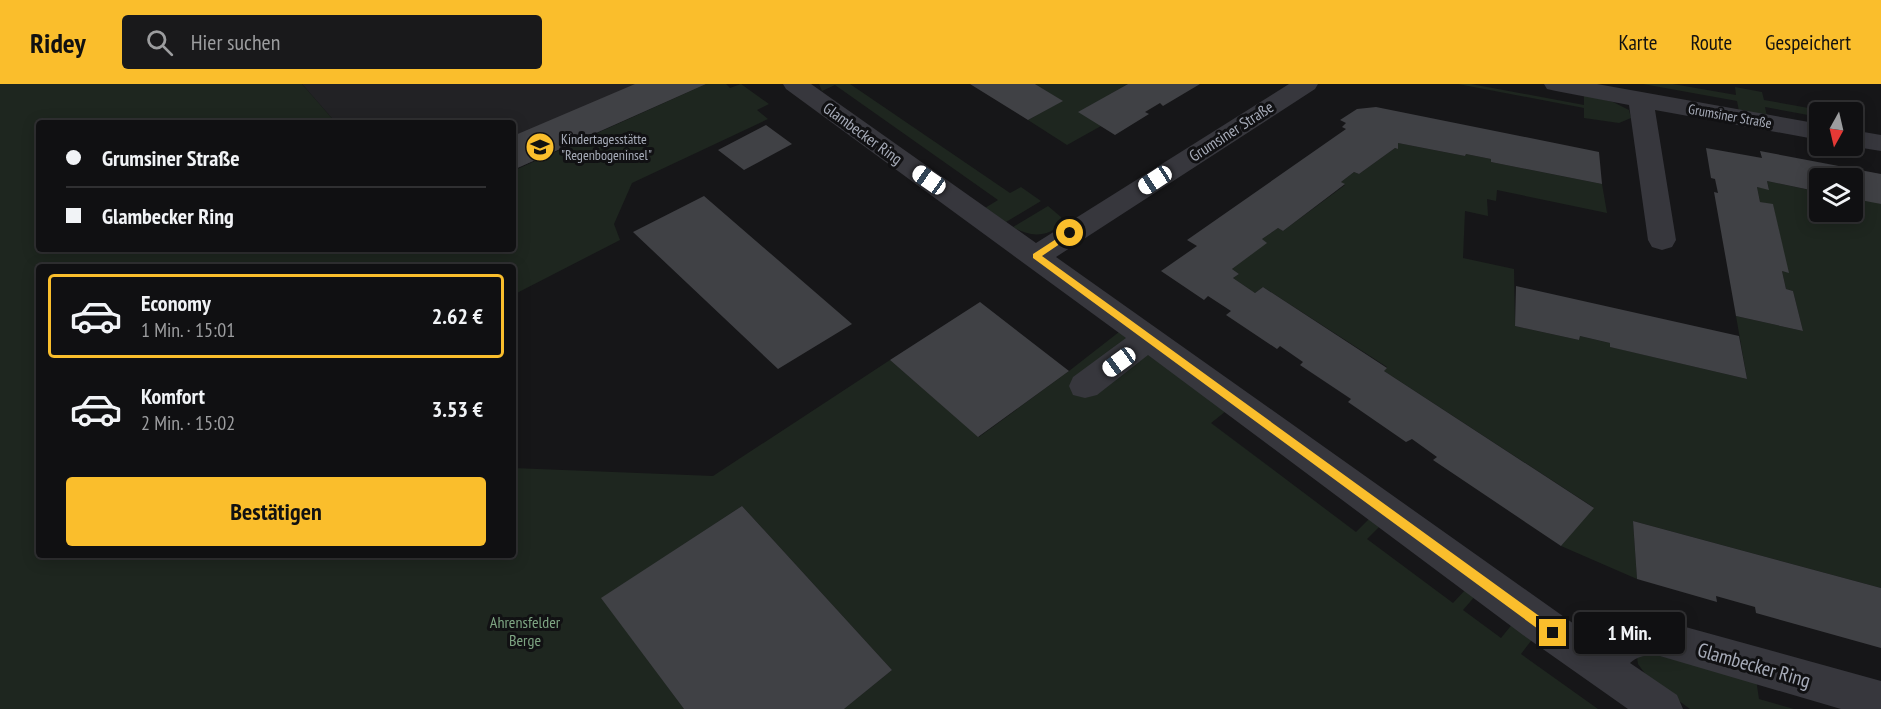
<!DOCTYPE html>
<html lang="de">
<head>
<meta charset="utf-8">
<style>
  body { margin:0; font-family:"PT Sans Narrow",sans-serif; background:#19191b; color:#f1f3f6; height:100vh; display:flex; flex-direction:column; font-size:22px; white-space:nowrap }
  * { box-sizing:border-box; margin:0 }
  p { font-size:20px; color:#9c9d9f }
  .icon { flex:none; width:33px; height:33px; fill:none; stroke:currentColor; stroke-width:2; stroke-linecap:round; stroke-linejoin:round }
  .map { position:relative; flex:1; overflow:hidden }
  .drawer { position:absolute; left:36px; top:180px; width:480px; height:294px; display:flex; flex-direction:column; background:#101012; border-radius:6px; box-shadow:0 3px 15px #0003,0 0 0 2px #303032 }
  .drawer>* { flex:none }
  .top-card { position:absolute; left:36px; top:36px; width:480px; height:132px; border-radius:6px; box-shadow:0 3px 15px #0003,0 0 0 2px #303032; display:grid; align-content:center; height:132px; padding:0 30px; background:#101012 }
  .needle { width:39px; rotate:188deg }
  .buttons { position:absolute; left:1809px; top:18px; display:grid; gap:12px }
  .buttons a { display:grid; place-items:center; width:54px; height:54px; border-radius:6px; background:#101012; box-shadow:0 3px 15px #0003,0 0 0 2px #303032; font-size:30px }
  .end { position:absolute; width:27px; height:27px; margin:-14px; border:8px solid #fabe2c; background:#111; box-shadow:0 0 0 3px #111 }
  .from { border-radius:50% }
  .bubble { position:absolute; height:42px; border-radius:6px; background:#101012; box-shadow:0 3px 15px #0003,0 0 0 2px #303032; font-size:20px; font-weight:700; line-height:42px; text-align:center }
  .car { position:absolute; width:18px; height:36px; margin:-18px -9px; border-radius:8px; box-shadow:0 0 4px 2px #0007; background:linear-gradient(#fff 24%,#345 0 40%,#fff 0 76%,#345 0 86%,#fff 0) }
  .top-card b { display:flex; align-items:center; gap:21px; height:57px; font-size:22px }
  .top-card b+b { border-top:2px solid #303032 }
  .top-card i { width:15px; height:15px; background:#f1f3f6 }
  ul { padding:10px 0 0; list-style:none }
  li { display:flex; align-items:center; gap:18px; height:84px; margin:0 12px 9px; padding:0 18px; border:3px solid transparent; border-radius:6px }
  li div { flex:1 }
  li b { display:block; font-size:22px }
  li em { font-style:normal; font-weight:700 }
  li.current { border-color:#fabe2c }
  li>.icon { width:54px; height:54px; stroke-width:1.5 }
  .button { display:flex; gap:12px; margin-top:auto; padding:12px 30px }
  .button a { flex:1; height:69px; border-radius:6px; background:#fabe2c; color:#111; font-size:24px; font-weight:700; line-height:69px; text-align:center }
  header { display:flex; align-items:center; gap:36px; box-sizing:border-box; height:84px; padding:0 30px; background:#fabe2c; color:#111 }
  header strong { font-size:28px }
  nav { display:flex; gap:33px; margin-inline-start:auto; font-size:21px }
  .search { width:420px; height:54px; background:#19191b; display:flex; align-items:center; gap:15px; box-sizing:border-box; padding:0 21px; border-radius:6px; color:#9c9d9f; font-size:22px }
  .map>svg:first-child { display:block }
</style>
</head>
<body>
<header>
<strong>Ridey</strong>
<div class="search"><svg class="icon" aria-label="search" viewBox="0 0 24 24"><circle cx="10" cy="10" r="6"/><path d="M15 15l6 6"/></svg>Hier suchen</div>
<nav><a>Karte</a><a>Route</a><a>Gespeichert</a></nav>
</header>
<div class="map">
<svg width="1881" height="625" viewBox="0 0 1881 625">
  <rect width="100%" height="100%" fill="#161618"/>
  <path fill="#222225" d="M302 0H706L513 86V39H336Z"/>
  <path fill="#1e261f" d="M0 0H302L336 39H39V165H513V87L706 0H726L730 4 741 0 769 20 757 26 768 35 632 99 614 140 620 156 513 211V183H39V471H513V384L713 392 890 276 979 353 1069 287 1119 248 1226 327 1211 339 1356 448 1371 433 1381 441 1367 455 1453 519 1467 504 1476 511 1463 526 1501 554 1514 538 1534 553 1521 570 1598 625H844L892 586 742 422 602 514 684 625H0Z
    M819 0H850L1010 109 1021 103 1041 117 1006 138 985 124 998 116 835 1 822 7Z
    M1035 0H1128L1079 28 1101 42 1067 61 1028 36 1062 17Z
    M1458 0H1471L1584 21V11L1613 18 1629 26 1631 34 1619 39 1584 34V24Z
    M1643 0H1673L1736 11 1735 3 1762 8 1764 16 1831 28H1820L1819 33 1765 23 1767 32 1739 27 1737 17Z
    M1398 59 1465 72 1466 70 1491 75V78L1602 100 1607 129 1497 106 1496 117 1487 115 1488 132 1465 127 1463 174 1514 185 1515 242 1579 256 1580 252 1610 259 1611 263 1747 295 1736 232 1803 247 1793 207 1786 205 1782 187 1788 188 1773 121 1760 118 1757 103 1769 105 1767 97 1819 108 1820 128H1852L1853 111 1881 120V504L1633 437 1637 495 1561 462 1593 423 1384 287 1387 283 1263 203 1255 209 1233 194 1239 190 1232 185 1266 159 1262 155 1278 144 1283 147 1345 101 1341 98 1354 88 1359 90 1395 64 1398 65Z
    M1048 122 1061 133V139C1049 154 1028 153 1013 143Z
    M1646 564 1756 595 1759 615 1794 625H1690L1649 595 1638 580 1637 573Z"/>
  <path fill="#404145" d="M635 0H706L513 86V52Z
    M970 0H1035L1063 17 1028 36Z
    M1128 0H1200L1163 22 1160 19 1145 28 1149 30 1115 51 1078 28Z
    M1376 23 1599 68 1602 100 1491 78V75L1466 70 1465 72 1398 59V65L1395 64 1359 90 1354 88 1341 98 1345 100 1283 147 1278 144 1262 155 1267 159 1232 185 1239 190 1233 194 1255 209 1263 203 1387 284 1384 287 1594 424 1561 462 1433 376 1437 373 1412 355 1406 358 1348 318 1351 315 1300 281 1303 278 1280 262 1277 265 1226 231 1231 227 1208 212 1204 216 1161 187 1197 162 1187 156 1346 45 1342 43 1346 39 1340 36 1357 25Z
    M766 41 792 60 744 86 718 66Z
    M1706 64 1762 74 1760 67 1881 90V120L1855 115 1852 111V94H1820V108L1767 97 1769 106 1757 103 1760 118 1773 120 1789 189 1782 187 1786 205 1793 207 1803 247 1736 232 1714 108 1718 109 1715 95 1711 94Z
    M704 112 852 240 778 285 633 148Z
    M1516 202 1739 252 1747 295 1610 263V259L1580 252 1579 256 1515 242Z
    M980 218 1069 287 978 353 890 276Z
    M742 422 892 586 844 625H684L601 514Z
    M1633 437 1881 504V564L1756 529 1755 523 1716 512 1717 518 1637 495Z"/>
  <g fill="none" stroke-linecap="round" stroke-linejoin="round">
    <path fill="#37373d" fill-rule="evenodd" d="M783 0H811L1036 159 1289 0H1318L1315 5 1056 173 1598 557C1614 540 1637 535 1660 536L1881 597V625H1841L1660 572C1648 571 1639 571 1630 579L1677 611 1683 625H1628L1523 551 1148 271 1097 311 1085 314 1073 311 1069 302 1073 293 1126 254 786 5Z
      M1544 0H1597L1820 40V56L1655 26 1676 156 1672 163 1662 166 1652 163 1648 156 1629 21 1556 7 1547 5Z
      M1852 46 1881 51V67L1850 62H1852Z"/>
  </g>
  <path fill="#fabe2c" d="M1070 146 1073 147V151L1042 172 1557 545V553H1549L1033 174V170Z"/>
  <defs>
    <g id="school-disc" transform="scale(1.5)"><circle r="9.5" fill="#fabe2c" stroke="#111113"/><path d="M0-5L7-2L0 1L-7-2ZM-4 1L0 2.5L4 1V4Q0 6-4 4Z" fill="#111"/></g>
  </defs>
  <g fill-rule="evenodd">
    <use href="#school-disc" x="540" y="63"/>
  </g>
  <g text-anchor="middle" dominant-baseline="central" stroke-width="6" stroke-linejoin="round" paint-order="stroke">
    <g font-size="14" fill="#a7acb9" stroke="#111113">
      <text transform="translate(1730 32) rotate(10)">Grumsiner Straße</text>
    </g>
    <g font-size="14" fill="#a7acb9" stroke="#111113" text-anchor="start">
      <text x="561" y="55">Kindertagesstätte<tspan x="561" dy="16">"Regenbogeninsel"</tspan></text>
    </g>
    <g font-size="16" fill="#a7acb9" stroke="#111113">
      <text transform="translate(1231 47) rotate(-33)">Grumsiner Straße</text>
      <text transform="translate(863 49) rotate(36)">Glambecker Ring</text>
    </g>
    <g font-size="16" fill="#7da482" stroke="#111113">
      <text x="525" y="538">Ahrensfelder<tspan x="525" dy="18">Berge</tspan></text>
    </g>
    <g font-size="20" fill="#a7acb9" stroke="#111113">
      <text transform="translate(1754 581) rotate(16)">Glambecker Ring</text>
    </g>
  </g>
</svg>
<div class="buttons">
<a><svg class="needle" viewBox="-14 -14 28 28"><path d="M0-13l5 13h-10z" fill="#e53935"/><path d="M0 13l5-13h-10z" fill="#9c9d9f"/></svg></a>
<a><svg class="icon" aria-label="layers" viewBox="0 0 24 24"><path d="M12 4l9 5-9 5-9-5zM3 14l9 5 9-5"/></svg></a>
</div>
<i class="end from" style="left:1070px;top:149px"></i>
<i class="end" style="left:1553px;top:549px"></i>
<div class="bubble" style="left:1574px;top:528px;width:111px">1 Min.</div>
<i class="car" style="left:929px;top:96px;rotate:305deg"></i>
<i class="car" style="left:1155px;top:96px;rotate:237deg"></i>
<i class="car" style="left:1119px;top:278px;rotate:234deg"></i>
<div class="top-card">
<b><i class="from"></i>Grumsiner Straße</b>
<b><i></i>Glambecker Ring</b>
</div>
<section class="drawer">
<ul>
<li class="current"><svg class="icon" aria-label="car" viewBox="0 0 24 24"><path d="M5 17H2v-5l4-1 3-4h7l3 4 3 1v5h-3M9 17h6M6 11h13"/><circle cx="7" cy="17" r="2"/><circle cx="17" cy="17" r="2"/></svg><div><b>Economy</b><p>1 Min. · 15:01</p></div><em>2.62 €</em></li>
<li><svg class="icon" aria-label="car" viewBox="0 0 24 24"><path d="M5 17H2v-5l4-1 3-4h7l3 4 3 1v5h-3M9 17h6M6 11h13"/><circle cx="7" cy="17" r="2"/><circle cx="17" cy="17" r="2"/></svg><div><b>Komfort</b><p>2 Min. · 15:02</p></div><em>3.53 €</em></li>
</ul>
<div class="button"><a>Bestätigen</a></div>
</section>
</div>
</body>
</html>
